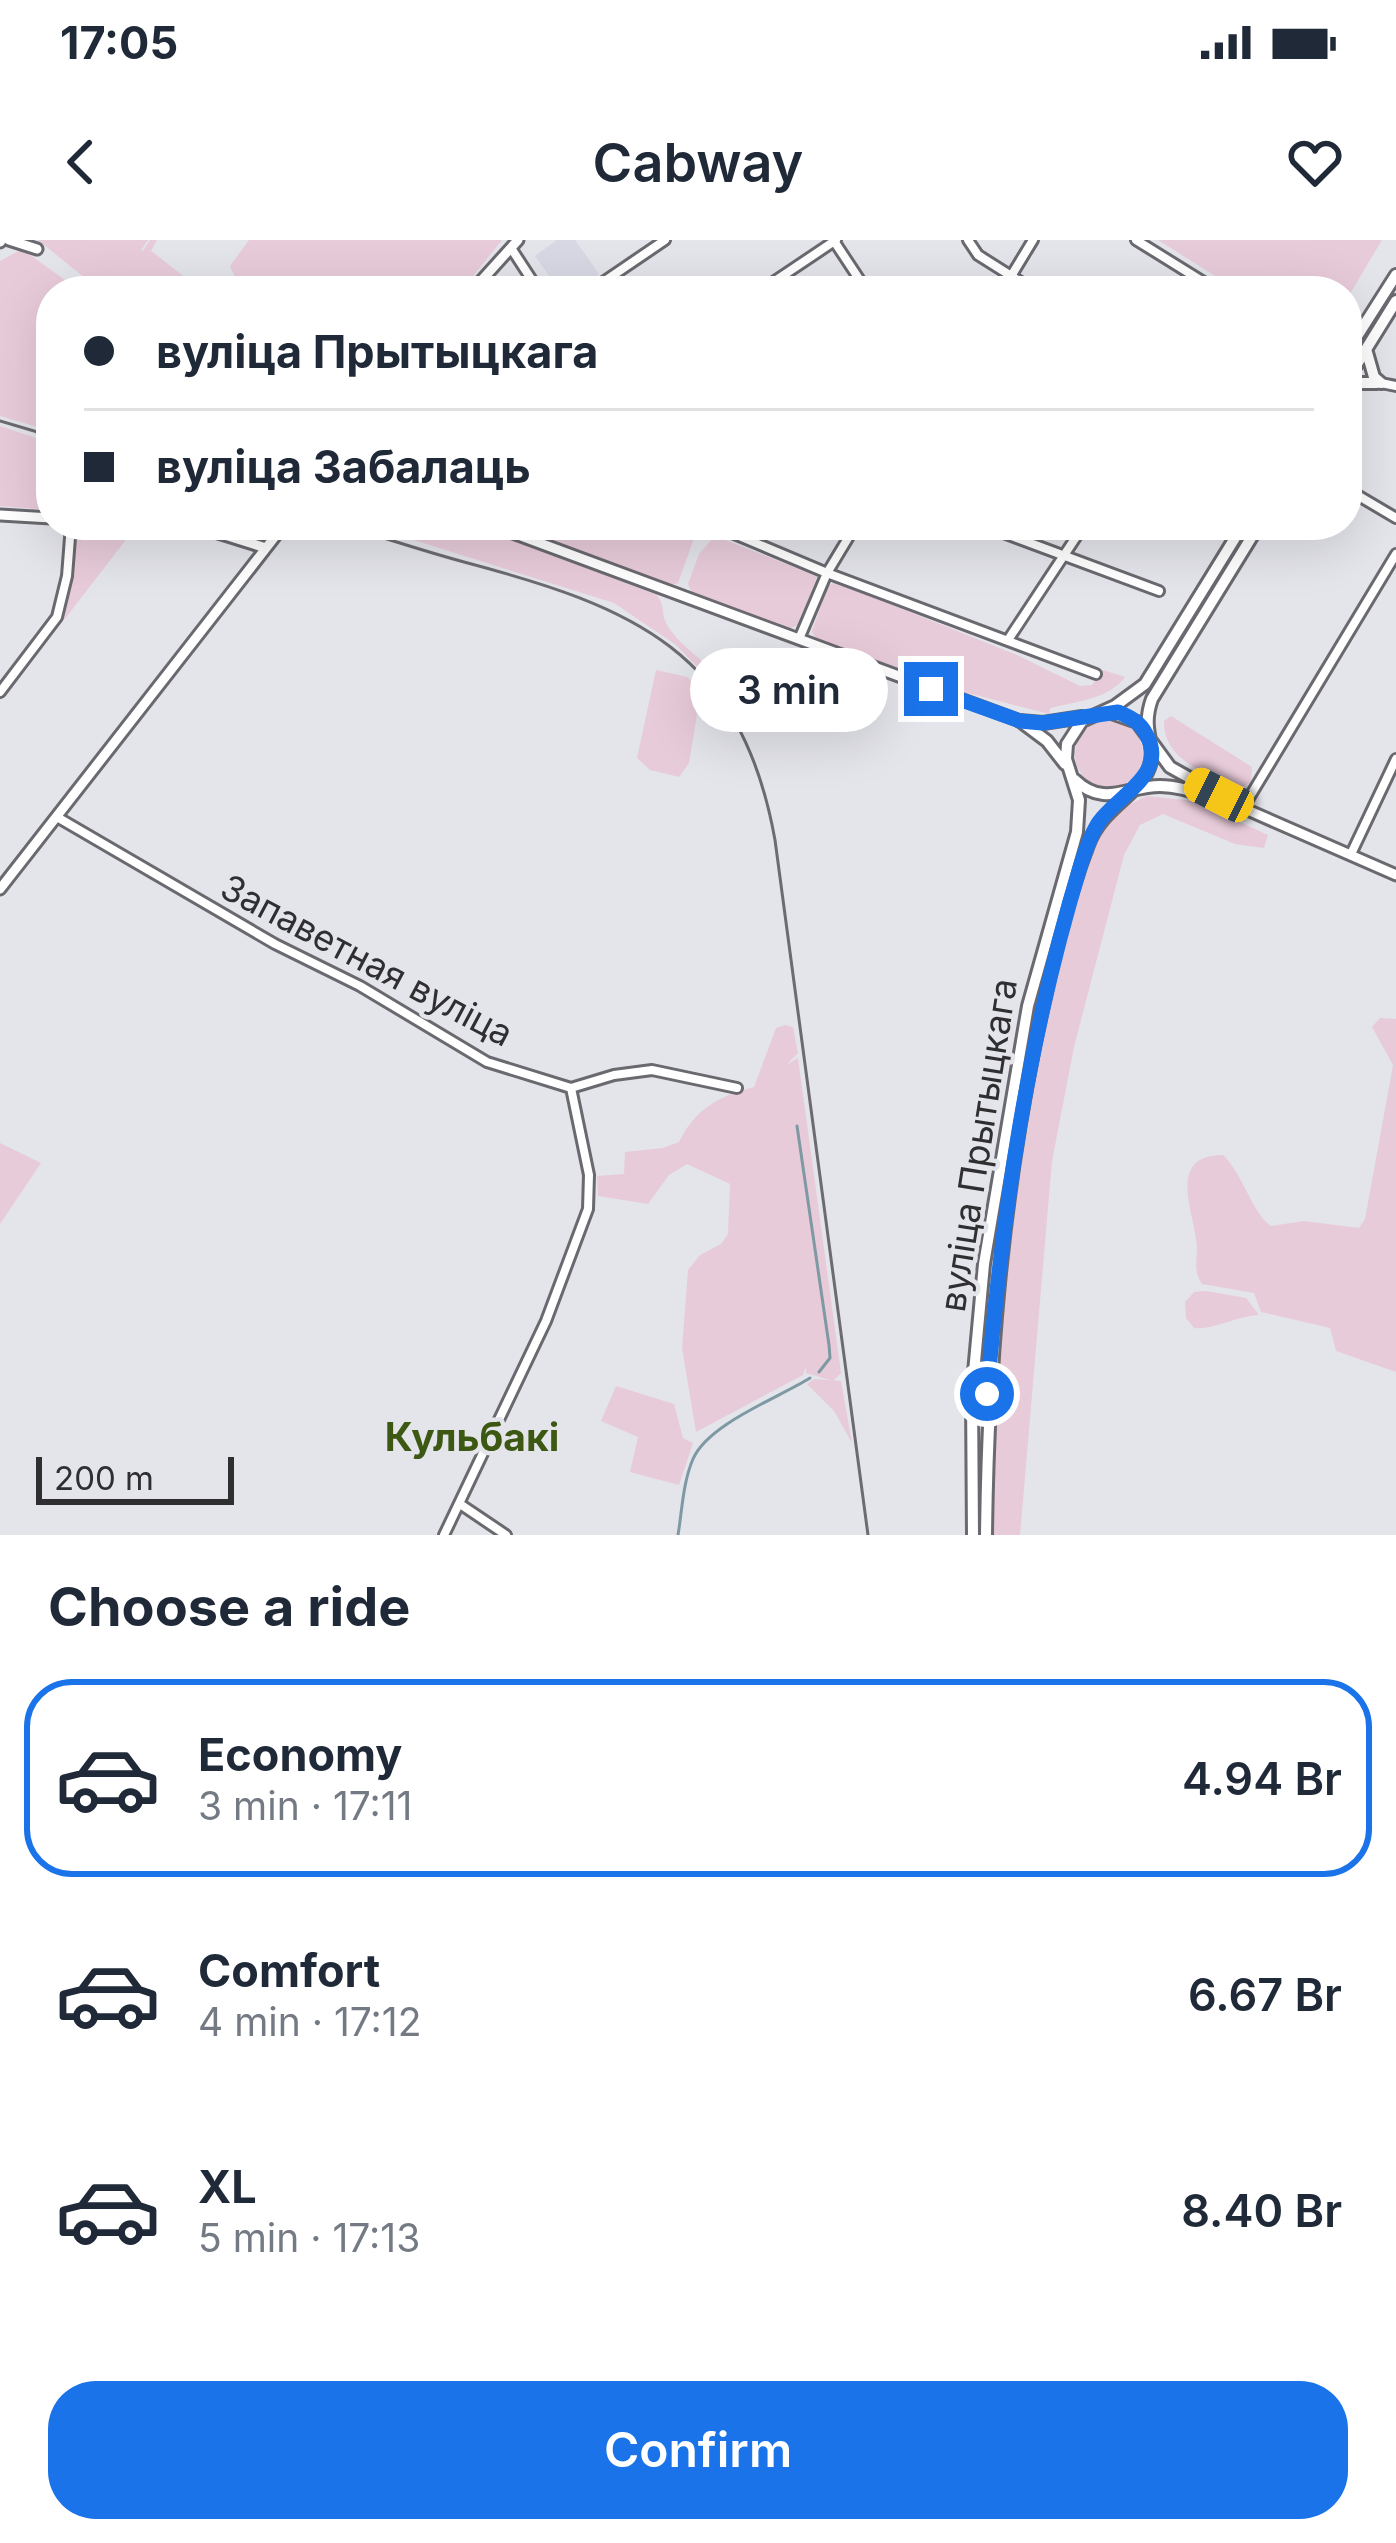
<!DOCTYPE html>
<html lang="en">
<head>
<meta charset="utf-8">
<style>
  body { margin:0; font-family:Inter,sans-serif; background:#f6f6f7; color:#1f2937; height:100vh; display:flex; flex-direction:column; font-size:45px; white-space:nowrap }
  * { box-sizing:border-box; margin:0 }
  p { font-size:39px; color:#747a83 }
  .icon { flex:none; width:66px; height:66px; fill:none; stroke:currentColor; stroke-width:2; stroke-linecap:round; stroke-linejoin:round }
  .map { position:relative; height:1295px; overflow:hidden }
  .sheet { display:flex; flex-direction:column; background:#fff; flex:1 }
  .sheet>* { flex:none }
  .hud { position:absolute; left:36px; top:36px; width:1326px; height:264px; border-radius:48px; box-shadow:0 12px 48px #0002; display:grid; align-content:center; height:264px; padding:0 48px; background:#fff }
  .scale { position:absolute; left:36px; bottom:30px; width:198px; box-sizing:border-box; padding-left:12px; border:6px solid #2f2f32; border-top:0; font-size:33px; line-height:42px; white-space:nowrap; color:#2f2f32; -webkit-text-stroke:9px #e4e4eb; paint-order:stroke }
  .end { position:absolute; width:54px; height:54px; margin:-27px; border:15px solid #1a73e8; background:#fff; box-shadow:0 0 0 6px #fff }
  .from { border-radius:50% }
  .bubble { position:absolute; height:84px; border-radius:42px; background:#fff; box-shadow:0 12px 48px #0002; font-size:39px; font-weight:600; line-height:84px; text-align:center }
  .car { position:absolute; width:36px; height:72px; margin:-36px -18px; border-radius:15px; box-shadow:0 0 9px 3px #0007; background:linear-gradient(#f5c518 24%,#345 0 40%,#f5c518 0 76%,#345 0 86%,#f5c518 0) }
  .hud b { display:flex; align-items:center; gap:42px; height:114px; font-size:45px }
  .hud b+b { border-top:3px solid #e0e1e3 }
  .hud i { width:30px; height:30px; background:#1f2937 }
  ul { padding:0; list-style:none }
  li { display:flex; align-items:center; gap:36px; height:198px; margin:0 24px 18px; padding:0 24px; border:6px solid transparent; border-radius:48px }
  li div { flex:1 }
  li b { display:block; font-size:45px }
  li em { font-style:normal; font-weight:600 }
  li.on { border-color:#1a73e8 }
  li>.icon { width:108px; height:108px; stroke-width:1.5 }
  h2 { padding:0 48px; font-size:54px; line-height:144px }
  .cta { display:flex; gap:24px; margin-top:auto; padding:24px 48px }
  .cta a { flex:1; height:138px; border-radius:48px; background:#1a73e8; color:#fff; font-size:48px; font-weight:600; line-height:138px; text-align:center }
  .status { display:flex; justify-content:space-between; align-items:center; height:84px; padding:0 60px; background:#fff; direction:ltr }
  .status svg { height:33px; fill:currentColor }
  header { display:flex; justify-content:space-between; align-items:center; height:156px; padding:0 48px; background:#fff; font-size:54px; font-weight:600 }
  .map>svg:first-child { display:block }
</style>
</head>
<body>
<div class="status"><b>17:05</b><svg viewBox="0 0 49 12"><path d="M0 12V9h3v3zM5 12V6h3v6zM10 12V3h3v9zM15 12V0h3v12zM26 1h20v11H26zM47 4h2v5h-2z"/></svg></div>
<header><svg class="icon" aria-label="back" viewBox="0 0 24 24"><path d="M15 5l-7 7 7 7"/></svg>Cabway<svg class="icon" aria-label="heart" viewBox="0 0 24 24"><path d="M12 20l-8-8c-3-5 5-10 8-4 3-6 11-1 8 4z"/></svg></header>
<div class="map">
<svg width="1396" height="1295" viewBox="0 0 1396 1295">
  <rect width="100%" height="100%" fill="#e4e4eb"/>
  <path fill="#d8d8e5" d="M557 0H575L599 34 576 51H560L535 16Z"/>
  <path fill="#e8cbd9" d="M38 0H148L142 9V12L150 0H157L151 11 203 51H101Z
    M249 0H502L461 51H225L235 37 230 26Z
    M1158 0H1382L1347 59V51H1239Z
    M22 9 80 51H51V191L0 176V21Z
    M0 186 51 203V270L0 266Z
    M366 285H473L657 355C665 365 661 373 666 383 676 402 701 419 717 434L712 442 676 405 614 363Z
    M509 285H699L703 287 693 301 678 343 671 345Z
    M75 293 128 297 64 380Z
    M715 296 817 336 800 384 789 389 692 353 688 344 699 314Z
    M835 342 1017 415 1080 446 1092 445 1103 430 1125 437C1109 459 1075 462 1050 468L1049 474 937 445 816 399 812 391 828 346Z
    M656 430 687 437 701 450 689 523 679 537 650 530 637 518Z
    M1171 476 1252 527 1251 542 1241 548C1210 536 1163 521 1164 481Z
    M1075 514a34 34 0 1 1 68 0a34 34 0 1 1-68 0Z
    M1147 556 1194 561 1268 595 1264 608 1235 604 1163 574 1140 585 1124 615 1074 807 1052 921 1020 1295H992C985 1066 1026 832 1090 613 1101 584 1119 568 1147 556Z
    M1380 778 1396 779V1132L1336 1111 1330 1088 1261 1072 1254 1053 1202 1044C1193 1030 1197 1023 1197 1007 1195 974 1165 915 1223 915 1243 934 1252 973 1271 986L1304 981 1359 988 1365 979 1393 825 1372 787Z
    M785 785 793 787 798 813 786 825 798 818 841 1133 833 1141 806 1133V1126L803 1135 696 1192 682 1108 688 1030 700 1015 721 1004 728 994 730 944 687 924 669 935 648 964 598 956 597 936 624 934 625 912 663 908 679 902C696 868 719 856 754 847L776 788Z
    M0 903 41 923 0 984Z
    M1206 1051 1246 1058 1259 1075C1236 1076 1215 1090 1194 1088L1186 1078 1185 1062 1194 1052Z
    M814 1139 841 1141 852 1203 834 1171 807 1144Z
    M616 1146 674 1164 683 1198 693 1203 679 1245 630 1232 638 1197 601 1181Z"/>
  <g fill="none" stroke-linecap="round" stroke-linejoin="round">
    <path stroke="#7e99a3" stroke-width="3" d="M797 886 829 1105 830 1118 819 1132
      M678 1295C682 1271 683 1242 693 1219 708 1184 778 1158 810 1138"/>
    <g stroke="#69696f" stroke-width="14">
      <path id="street" d="M968 0 978 15 1035 51
        M1136 0 1218 51
        M834 1 867 51
        M511 8 539 51
        M590 51 665 0
        M760 51 836 0
        M1002 51 1033 0
        M1381 143 1396 146
        M1347 249 1396 278
        M713 285 827 333 1096 434
        M982 285 1159 351
        M799 399 827 333 856 285
        M1008 400 1084 285
        M0 452 57 377 67 336 71 285
        M1243 568 1396 314
        M57 577 275 704 360 746 487 822 571 848 614 835 652 830 737 848
        M1351 614 1396 519
        M460 1264 506 1295
        M444 1295 546 1081 588 969 589 935 571 848"/>
    </g>
    <g stroke="#69696f" stroke-width="15">
      <path id="secondary" d="M9 0 37 9
        M0 2 1 1
        M472 51 518 0
        M0 275 51 278
        M140 285 215 292 266 308
        M491 285 1020 481
        M1243 568 1396 635
        M0 649 284 285"/>
    </g>
    <g stroke="#69696f" stroke-width="16">
      <path id="primary" d="M1366 109 1374 137 1381 143
        M1347 112 1396 35
        M1347 140 1396 61
        M1347 150 1360 143H1377
        M1106 471 1137 482 1170 527 1243 568
        M1020 481 1043 483 1082 477
        M1023 483 1047 501 1065 524
        M1075 540C1104 568 1127 546 1160 546 1178 546 1194 552 1210 557
        M973 1295 972 1154 984 1024 1028 766 1077 592 1079 560 1066 519 1067 504 1082 481 1115 466 1145 444 1243 285
        M986 1295C988 1128 1001 971 1034 807 1048 740 1063 670 1088 605 1101 568 1140 554 1149 528 1158 504 1140 492 1152 459L1259 285"/>
    </g>
    <use href="#street" stroke="#fff" stroke-width="8"/>
    <use href="#secondary" stroke="#fff" stroke-width="9"/>
    <use href="#primary" stroke="#fff" stroke-width="10"/>
    <path stroke="#6b6b70" stroke-width="3" d="M0 181 51 196
      M341 285C382 297 423 311 464 322 634 367 741 411 775 600L868 1295"/>
  </g>
  <g fill="none" stroke-linecap="round" stroke-linejoin="round">
    <path stroke="#1a73e8" stroke-width="15" d="M931 449 1020 481 1042 483 1118 472C1130 477 1140 482 1146 494 1169 534 1118 555 1099 582 1091 594 1086 609 1081 624 1028 797 1002 974 987 1154"/>
  </g>
  <g text-anchor="middle" dominant-baseline="central" stroke-width="9" stroke-linejoin="round" paint-order="stroke">
    <g font-size="36" fill="#2f2f32" stroke="#e4e4eb">
      <text transform="translate(367 720) rotate(28)">Запаветная вуліца</text>
      <text transform="translate(978 905) rotate(-81)">вуліца Прытыцкага</text>
    </g>
    <g font-size="39" font-weight="bold" fill="#3d5812" stroke="#e4e4eb">
      <text x="472" y="1196">Кульбакі</text>
    </g>
  </g>
</svg>
<div class="scale">200 m</div>
<i class="end from" style="left:987px;top:1154px"></i>
<i class="end" style="left:931px;top:449px"></i>
<div class="bubble" style="left:690px;top:408px;width:198px">3 min</div>
<i class="car" style="left:1219px;top:555px;rotate:297deg"></i>
<div class="hud">
<b><i class="from"></i>вуліца Прытыцкага</b>
<b><i></i>вуліца Забалаць</b>
</div>
</div>
<section class="sheet">
<h2>Choose a ride</h2>
<ul>
<li class="on"><svg class="icon" aria-label="car" viewBox="0 0 24 24"><path d="M5 17H2v-5l4-1 3-4h7l3 4 3 1v5h-3M9 17h6M6 11h13"/><circle cx="7" cy="17" r="2"/><circle cx="17" cy="17" r="2"/></svg><div><b>Economy</b><p>3 min · 17:11</p></div><em>4.94 Br</em></li>
<li><svg class="icon" aria-label="car" viewBox="0 0 24 24"><path d="M5 17H2v-5l4-1 3-4h7l3 4 3 1v5h-3M9 17h6M6 11h13"/><circle cx="7" cy="17" r="2"/><circle cx="17" cy="17" r="2"/></svg><div><b>Comfort</b><p>4 min · 17:12</p></div><em>6.67 Br</em></li>
<li><svg class="icon" aria-label="car" viewBox="0 0 24 24"><path d="M5 17H2v-5l4-1 3-4h7l3 4 3 1v5h-3M9 17h6M6 11h13"/><circle cx="7" cy="17" r="2"/><circle cx="17" cy="17" r="2"/></svg><div><b>XL</b><p>5 min · 17:13</p></div><em>8.40 Br</em></li>
</ul>
<div class="cta"><a>Confirm</a></div>
</section>
</body>
</html>
